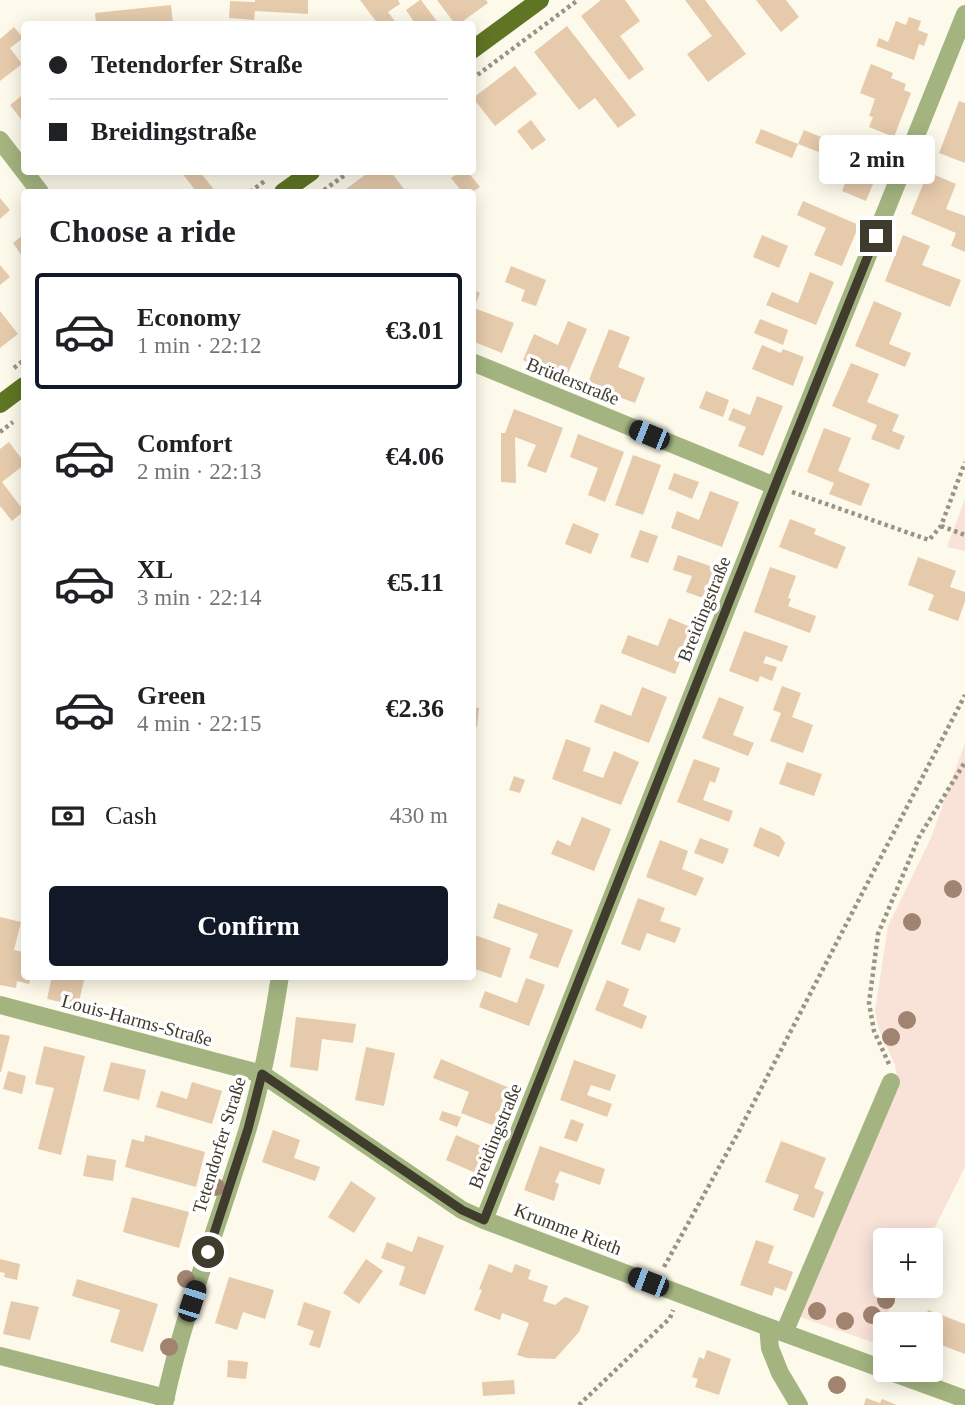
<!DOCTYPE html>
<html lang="en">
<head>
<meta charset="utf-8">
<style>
  body { margin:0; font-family:Georgia,serif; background:#f6f6f6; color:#202124; height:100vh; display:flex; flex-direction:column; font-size:26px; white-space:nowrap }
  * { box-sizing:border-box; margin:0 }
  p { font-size:23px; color:#757577 }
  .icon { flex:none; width:38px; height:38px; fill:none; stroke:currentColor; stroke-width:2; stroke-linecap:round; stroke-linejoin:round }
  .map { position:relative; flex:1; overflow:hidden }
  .side { position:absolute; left:21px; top:189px; width:455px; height:791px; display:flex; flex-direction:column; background:#fff; border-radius:7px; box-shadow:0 4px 18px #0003 }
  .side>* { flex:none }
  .banner { position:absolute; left:21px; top:21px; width:455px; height:154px; border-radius:7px; box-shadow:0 4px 18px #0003; display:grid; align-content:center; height:154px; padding:0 28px; background:#fff }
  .fabs { position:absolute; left:873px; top:1228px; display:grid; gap:14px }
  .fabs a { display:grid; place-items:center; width:70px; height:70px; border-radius:7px; background:#fff; box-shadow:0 4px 18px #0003; font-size:35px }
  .end { position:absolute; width:32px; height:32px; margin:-16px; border:9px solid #3f3b2d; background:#fff; box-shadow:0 0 0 4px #fff }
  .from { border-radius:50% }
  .bubble { position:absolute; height:49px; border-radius:7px; background:#fff; box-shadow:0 4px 18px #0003; font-size:23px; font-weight:700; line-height:49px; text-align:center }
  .car { position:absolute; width:21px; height:42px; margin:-21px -10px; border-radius:9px; box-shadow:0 0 5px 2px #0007; background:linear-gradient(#222 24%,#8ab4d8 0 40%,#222 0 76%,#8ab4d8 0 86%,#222 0) }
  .banner b { display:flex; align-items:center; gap:24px; height:66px; font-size:26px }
  .banner b+b { border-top:2px solid #e0e0e0 }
  .banner i { width:18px; height:18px; background:#202124 }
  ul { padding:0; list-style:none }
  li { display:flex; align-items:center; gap:21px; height:116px; margin:0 14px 10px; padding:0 14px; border:4px solid transparent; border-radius:7px }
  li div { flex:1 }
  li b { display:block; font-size:26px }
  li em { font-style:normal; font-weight:700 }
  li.current { border-color:#111827 }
  li>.icon { width:63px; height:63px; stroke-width:1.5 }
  h2 { padding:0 28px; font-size:32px; line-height:84px }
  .pay { display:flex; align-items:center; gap:18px; height:77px; padding:0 28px; font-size:26px }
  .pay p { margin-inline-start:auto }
  .action { display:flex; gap:14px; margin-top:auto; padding:14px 28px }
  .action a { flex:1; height:80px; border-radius:7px; background:#111827; color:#fff; font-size:28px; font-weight:700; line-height:80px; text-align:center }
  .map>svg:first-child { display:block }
</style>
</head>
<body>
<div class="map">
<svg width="965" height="1405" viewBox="0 0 965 1405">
  <rect width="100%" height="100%" fill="#fdfaeb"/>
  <path fill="#f9e2d8" d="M965 499V551L947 547Z
    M965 743V1167L928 1241H886V1286H899L875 1343 800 1317 897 1077 895 1065 878 1027 875 1011 888 926 931 838Z"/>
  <path fill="#e5caac" d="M255 0H308V14L255 11 254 20 229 18 230 1 255 2Z
    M360 0H398L400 4 388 12 397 24H378Z
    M420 0H421L439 24H410L414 22 406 10Z
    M437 0H486L488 3 459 24H455Z
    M601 0H625L640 21 620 36 644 69 629 80 581 16Z
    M685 0H705L746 54 708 82 687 54 712 36Z
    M756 0H786L799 17 781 32Z
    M171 5 173 24H96L95 13Z
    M909 17 921 21 918 30 928 34 924 46 919 44 914 60 876 46 879 38 888 42 896 21 906 25Z
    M567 26 636 115 618 128 595 98 579 110 534 52Z
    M14 27 23 38 10 48 22 64 0 81V39Z
    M871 64 893 73 891 78 906 84 904 90 911 93 894 137 869 127 873 117 869 116 875 99 860 93Z
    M515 66 537 94 495 126 473 98Z
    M24 94V123L10 105Z
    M959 101 965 103V163L939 153Z
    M531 120 546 140 532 150 517 131Z
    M761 129 798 144 792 158 755 143Z
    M804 130 882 162 866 201 842 191 852 165 798 144Z
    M184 172H200L216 192H191L195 190 182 173Z
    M369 172H391L404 189 399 192H342Z
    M460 172H468L480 187 472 192H462L451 178Z
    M928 172 956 184 946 209 965 216V252L951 246 956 233 911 214Z
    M0 198 10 210 0 219Z
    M803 201 859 225 842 266 814 255 826 228 797 215Z
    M24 234V259L13 243Z
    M762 235 788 246 779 268 753 257Z
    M903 235 930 246 922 265 961 280 950 307 885 281Z
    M0 265 10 277 0 285Z
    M511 266 546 280 536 306 521 301 525 290 505 282Z
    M810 272 834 282 816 325 766 305 772 292 798 303Z
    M472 289 480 293 474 308 514 323 502 353 472 341Z
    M874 301 902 313 889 344 911 353 905 367 855 346Z
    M0 311 18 334 0 348Z
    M760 319 788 330 783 345 754 333Z
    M568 321 587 329 566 378 523 360 534 334 558 345Z
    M609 329 630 337 618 367 645 378 635 403 587 385Z
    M762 345 781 353 783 349 804 357 793 386 752 369Z
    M851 363 879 374 867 402 899 415 892 431 905 436 899 450 871 439 877 425 832 406Z
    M706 391 729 400 723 417 699 408Z
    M757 396 783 406 763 456 738 446 746 427 728 420 733 408 750 415Z
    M514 409 563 428 546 473 527 466 536 445 515 437 516 483 501 482V433H505Z
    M824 428 851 438 838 471 870 484 861 506 829 494 834 483 807 472Z
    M578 434 624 452 605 502 588 495 598 468 570 457Z
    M9 442 24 462V465L2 482 24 511 12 521 0 506V449Z
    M633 455 661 465 643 515 615 505Z
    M674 473 699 482 692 499 668 489Z
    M710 491 739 502 722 547 671 528 677 511 699 520Z
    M790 519 816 529 814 534 846 547 837 569 779 547Z
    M573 523 599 534 591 554 565 544Z
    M640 530 658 536 648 563 630 557Z
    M678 555 716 568 706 599 686 592 692 576 673 570Z
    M918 557 956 571 950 587 965 592V601L958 621 928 610 934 595 908 585Z
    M770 567 796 576 788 598 791 599 788 606 816 616 810 633 754 612Z
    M669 618 693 628 675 674 621 653 628 635 658 646Z
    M744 631 788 646 782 662 766 656 763 663 777 667 772 681 760 676 758 682 729 671Z
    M782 686 801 693 792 717 813 725 803 753 770 741 781 713 773 710Z
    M642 687 667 697 649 743 594 722 601 704 631 716Z
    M719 697 744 707 733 735 754 743 748 756 702 738Z
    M472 707 479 708 477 727H472Z
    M566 739 591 748 583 771 603 778 614 751 639 762 621 805 552 779Z
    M694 759 720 768 715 783 710 781 703 800 733 811 729 822 677 802Z
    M787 762 822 774 814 796 779 784Z
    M514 776 525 780 520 793 509 790Z
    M582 817 611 829 594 871 551 854 557 840 570 846Z
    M760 827 780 836 785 843 779 857 753 846Z
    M700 838 729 849 723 864 694 853Z
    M660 840 688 851 682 869 704 878 696 896 646 877Z
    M638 898 665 908 660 921 681 928 675 943 647 933 640 951 621 944Z
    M498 903 573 930 558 968 529 958 538 934 493 918Z
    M0 917 21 922 14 950 24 952V976H31L29 984 17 981 16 988 0 985Z
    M475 935 511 948 501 978 472 968V941Z
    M52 976H85L78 1006 47 999Z
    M526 978 545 985 529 1026 479 1007 485 991 517 1003Z
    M607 980 629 989 623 1006 647 1016 642 1029 595 1010Z
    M296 1017 356 1024 353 1043 322 1039 318 1071 290 1067Z
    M0 1034 10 1036 1 1072H0Z
    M44 1046 85 1056 61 1155 38 1149 54 1088 35 1084Z
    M366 1047 395 1053 384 1106 355 1100Z
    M441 1059 512 1089 497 1127 461 1113 469 1092 433 1078Z
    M574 1060 616 1075 610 1091 591 1085 587 1095 612 1104 607 1117 560 1100Z
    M111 1062 146 1070 139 1100 103 1091Z
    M8 1071 26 1076 22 1094 3 1089Z
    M192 1082 222 1091 212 1124 156 1107 161 1091 187 1099Z
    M442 1111 461 1117 457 1127 439 1120Z
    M571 1119 584 1124 577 1142 564 1138Z
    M273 1130 300 1140 294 1158 320 1167 315 1181 262 1162Z
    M145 1135 205 1152 196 1187 125 1167 132 1139 144 1142Z
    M456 1135 488 1149 478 1174 446 1160Z
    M781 1141 826 1158 814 1188 824 1192 814 1218 793 1210 799 1195 765 1182Z
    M540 1146 605 1169 600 1185 560 1171 555 1182 559 1184 554 1201 524 1190Z
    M87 1155 116 1160 113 1181 83 1176Z
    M351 1181 376 1198 354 1233 328 1217Z
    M132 1197 189 1212 179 1248 123 1232Z
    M418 1236 444 1246 425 1295 399 1285 405 1267 381 1258 387 1242 412 1252Z
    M756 1240 774 1246 768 1263 793 1272 786 1291 775 1287 772 1296 740 1285Z
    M0 1259 20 1264 17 1280 4 1277 5 1273 0 1272Z
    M366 1259 383 1271 359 1304 343 1293Z
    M489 1264 512 1273 515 1264 531 1270 528 1279 548 1286 543 1301 555 1305 565 1297 589 1306 579 1332 555 1359 527 1358 517 1355 529 1323 502 1313 500 1320 474 1310 482 1290 479 1289Z
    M229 1277 274 1290 265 1319 243 1312 237 1330 215 1323Z
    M77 1279 158 1304 143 1352 110 1342 120 1310 72 1296Z
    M11 1301 39 1307 30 1340 3 1334Z
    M304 1302 331 1311 320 1348 309 1345 314 1331 297 1325Z
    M928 1310 965 1324V1354L931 1341V1325H922Z
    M707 1350 731 1359 719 1395 695 1387 698 1379 692 1377 699 1357 704 1359Z
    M228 1360 248 1362 246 1379 227 1377Z
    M514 1380 515 1394 483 1396 482 1382Z
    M866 1398 880 1403 882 1399 897 1405H864Z"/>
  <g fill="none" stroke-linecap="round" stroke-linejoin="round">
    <path stroke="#989586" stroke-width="4.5" stroke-dasharray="3.5 3.5" stroke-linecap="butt" d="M472 79 578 0
      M324 190 349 172
      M250 192 266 180
      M14 368 24 360
      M0 432 13 422
      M792 492 929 540 941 526 965 462
      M941 526 965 535
      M889 1064 874 1031 869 1003 878 934 919 837 965 762
      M664 1267 738 1133 965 695
      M579 1405 670 1318 673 1310"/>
    <path stroke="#a3b480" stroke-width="18" d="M0 140 40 192
      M472 362 775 486
      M0 1005 262 1074 462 1210 484 1220 768 1327 965 1399
      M484 1220 775 486 965 14
      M768 1327 770 1348 780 1373 799 1405
      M784 1333 891 1082
      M0 1356 166 1398
      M164 1405C184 1310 220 1221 248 1128 263 1078 272 1028 280 976"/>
    <path stroke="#5f7523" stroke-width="18" d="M472 50 540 0
      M283 192 311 172
      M0 404 24 386"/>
  </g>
  <g fill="#a08470">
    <circle cx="953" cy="889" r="9"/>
    <circle cx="912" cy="922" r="9"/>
    <circle cx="907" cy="1020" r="9"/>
    <circle cx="891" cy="1037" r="9"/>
    <circle cx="216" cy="1187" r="9"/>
    <circle cx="186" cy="1279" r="9"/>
    <circle cx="886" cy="1300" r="9"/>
    <circle cx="817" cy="1311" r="9"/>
    <circle cx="872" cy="1315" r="9"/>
    <circle cx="845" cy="1321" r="9"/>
    <circle cx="169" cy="1347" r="9"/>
    <circle cx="837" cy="1385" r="9"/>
  </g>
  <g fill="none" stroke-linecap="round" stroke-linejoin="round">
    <path stroke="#3f3b2d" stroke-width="9" d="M208 1252 248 1129 262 1074 462 1210 484 1220 775 486 876 236"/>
  </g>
  <g text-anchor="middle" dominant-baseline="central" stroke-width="7" stroke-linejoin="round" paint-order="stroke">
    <g font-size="19" fill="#3f3b2d" stroke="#fff">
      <text transform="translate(573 381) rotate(22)">Brüderstraße</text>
      <text transform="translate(704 609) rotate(-68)">Breidingstraße</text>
      <text transform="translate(137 1020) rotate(15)">Louis-Harms-Straße</text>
      <text transform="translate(495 1136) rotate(-68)">Breidingstraße</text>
      <text transform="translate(219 1145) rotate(-73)">Tetendorfer Straße</text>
      <text transform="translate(568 1229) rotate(21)">Krumme Rieth</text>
    </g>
  </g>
</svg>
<div class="fabs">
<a>+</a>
<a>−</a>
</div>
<i class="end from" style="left:208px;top:1252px"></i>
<i class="end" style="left:876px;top:236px"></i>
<div class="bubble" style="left:819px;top:135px;width:116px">2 min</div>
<i class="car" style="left:649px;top:435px;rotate:292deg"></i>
<i class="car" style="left:648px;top:1282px;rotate:291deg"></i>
<i class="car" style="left:192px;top:1301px;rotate:18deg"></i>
<div class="banner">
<b><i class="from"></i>Tetendorfer Straße</b>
<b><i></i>Breidingstraße</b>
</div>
<section class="side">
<h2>Choose a ride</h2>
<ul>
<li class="current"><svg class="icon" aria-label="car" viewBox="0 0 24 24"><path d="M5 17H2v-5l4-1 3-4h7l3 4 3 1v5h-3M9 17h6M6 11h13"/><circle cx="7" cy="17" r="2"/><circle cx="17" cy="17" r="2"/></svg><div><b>Economy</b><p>1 min · 22:12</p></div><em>€3.01</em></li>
<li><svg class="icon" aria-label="car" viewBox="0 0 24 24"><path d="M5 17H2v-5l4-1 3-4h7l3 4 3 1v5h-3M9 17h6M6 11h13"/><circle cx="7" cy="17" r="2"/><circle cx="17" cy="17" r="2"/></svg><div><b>Comfort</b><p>2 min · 22:13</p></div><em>€4.06</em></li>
<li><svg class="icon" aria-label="car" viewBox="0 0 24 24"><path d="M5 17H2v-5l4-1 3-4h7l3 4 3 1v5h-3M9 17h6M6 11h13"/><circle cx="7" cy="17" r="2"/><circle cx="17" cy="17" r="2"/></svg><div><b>XL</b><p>3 min · 22:14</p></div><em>€5.11</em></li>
<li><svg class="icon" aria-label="car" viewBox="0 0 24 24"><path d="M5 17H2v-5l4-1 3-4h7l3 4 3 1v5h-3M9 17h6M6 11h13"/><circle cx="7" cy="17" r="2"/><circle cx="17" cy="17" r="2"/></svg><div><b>Green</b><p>4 min · 22:15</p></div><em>€2.36</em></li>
</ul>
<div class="pay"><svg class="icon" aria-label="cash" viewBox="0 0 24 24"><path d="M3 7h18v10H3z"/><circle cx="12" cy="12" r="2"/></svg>Cash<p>430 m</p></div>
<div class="action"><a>Confirm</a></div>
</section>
</div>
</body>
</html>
